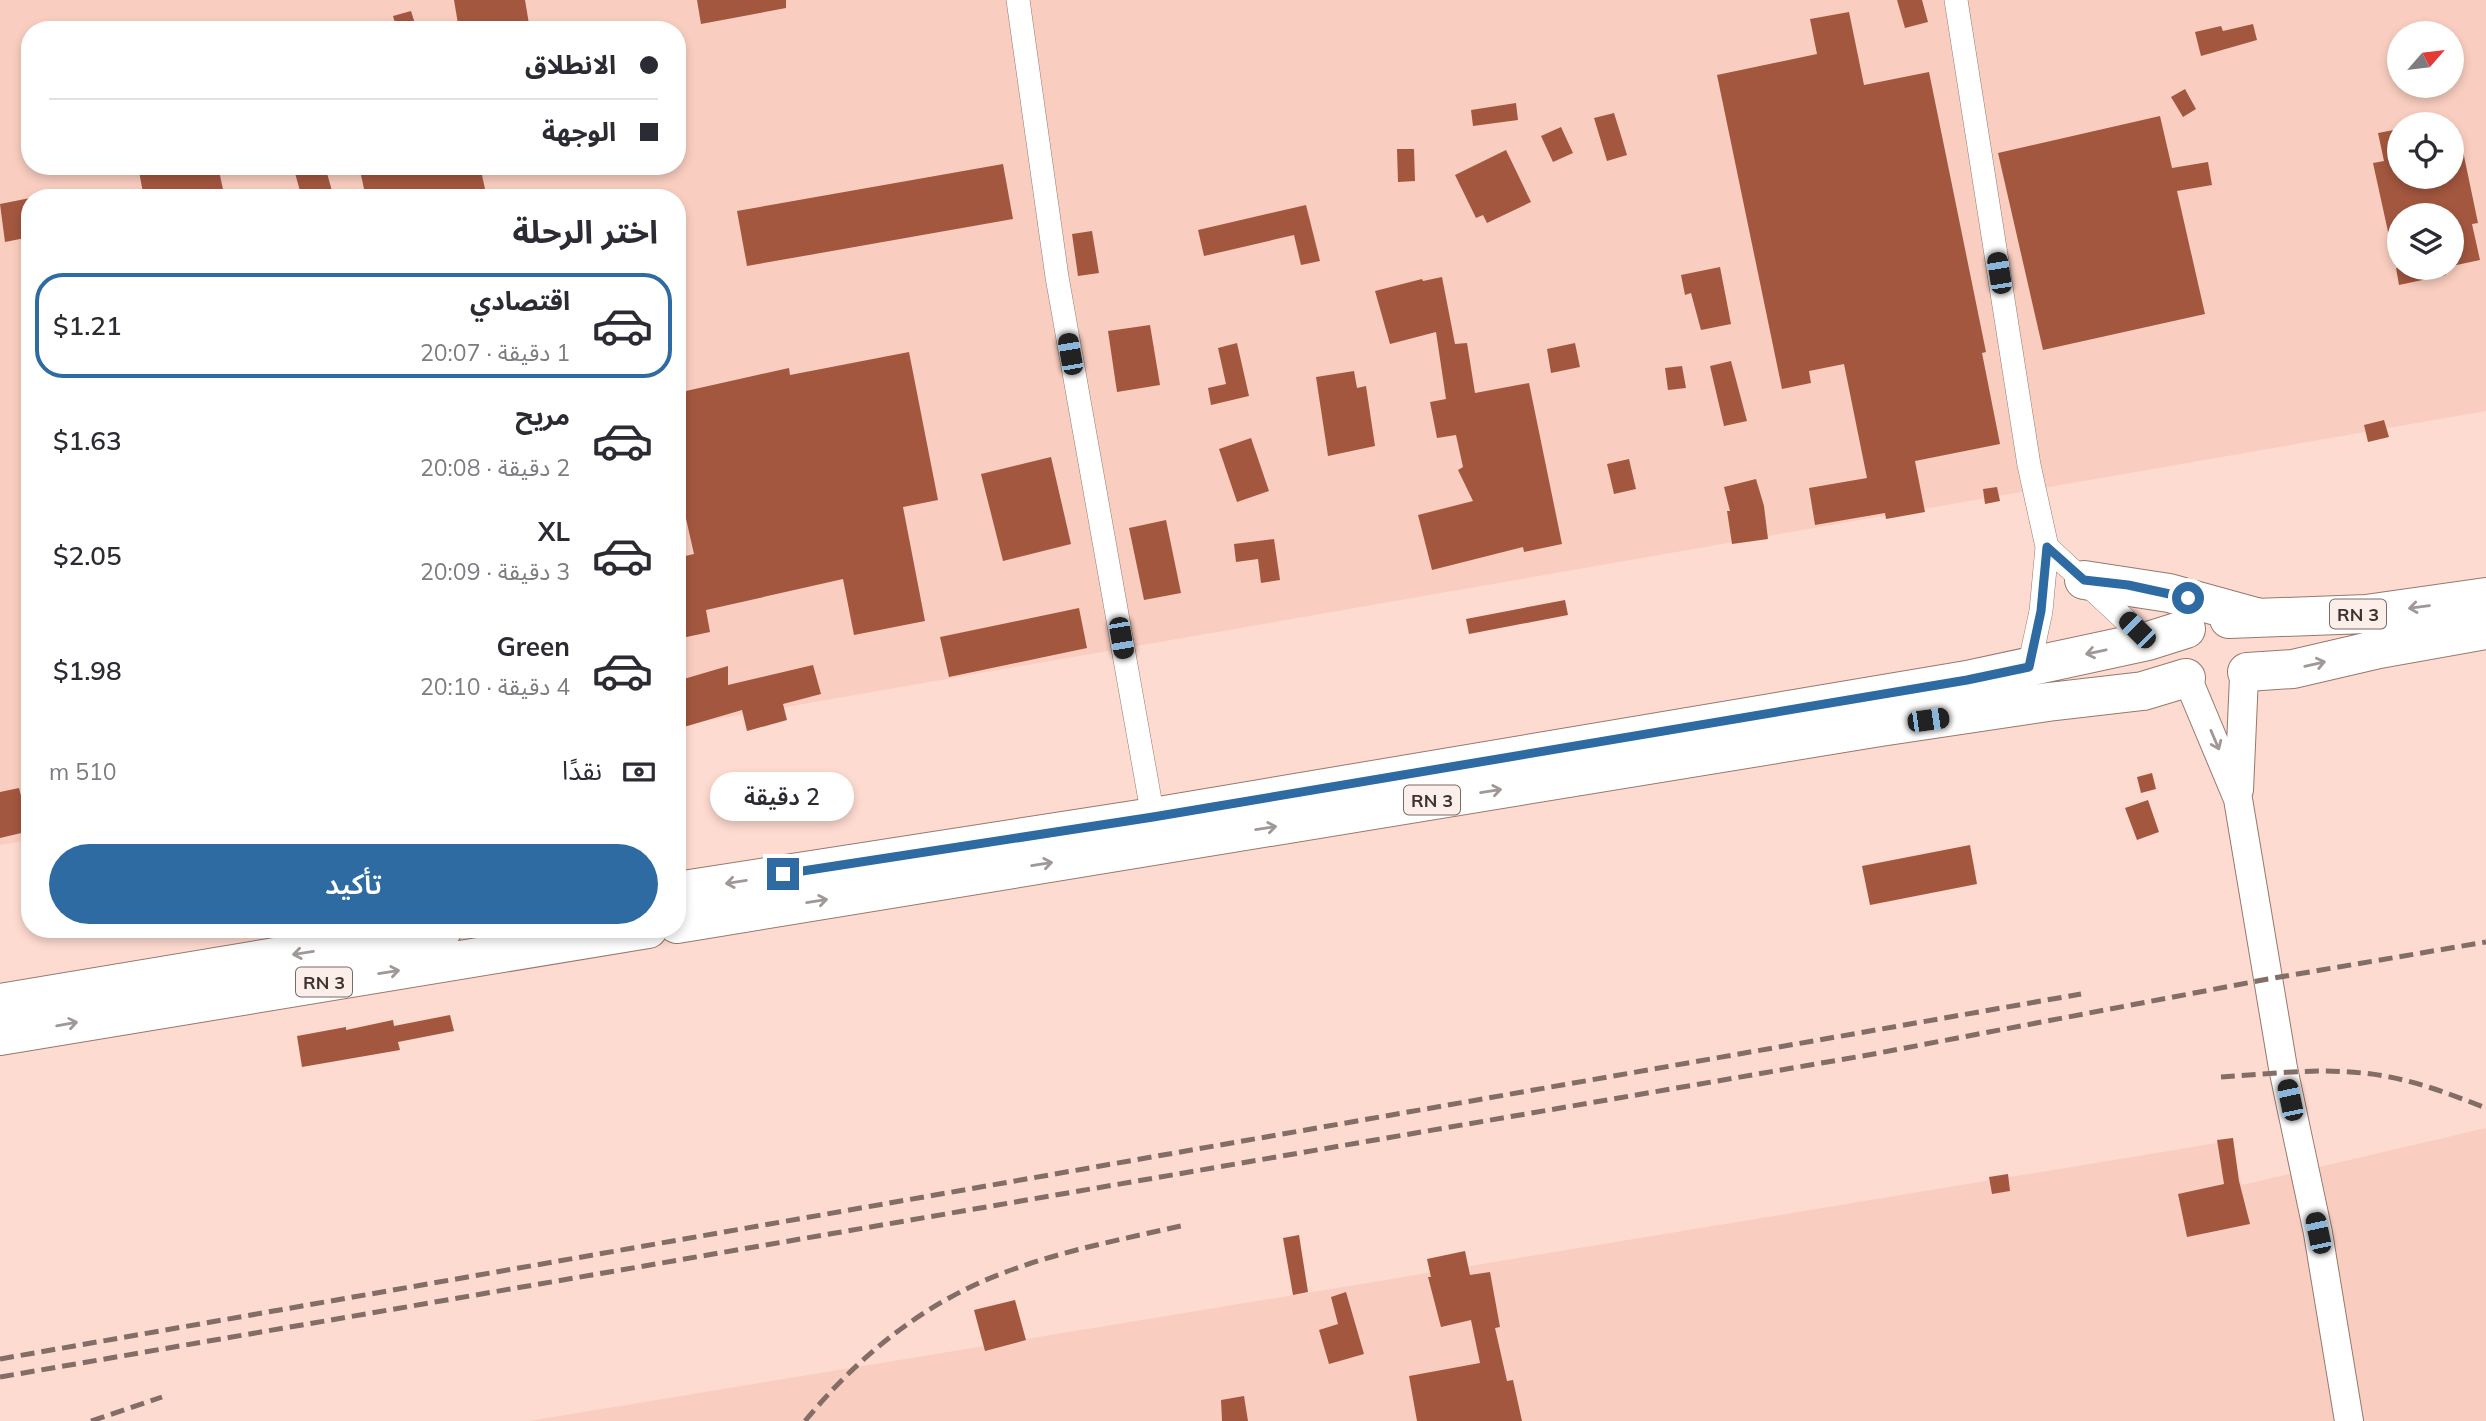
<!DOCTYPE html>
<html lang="ar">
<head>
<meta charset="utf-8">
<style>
  body { margin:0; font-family:Mulish,"Noto Sans Arabic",sans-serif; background:#f2f2f3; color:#2b2b33; direction:rtl; height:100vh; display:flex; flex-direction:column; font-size:26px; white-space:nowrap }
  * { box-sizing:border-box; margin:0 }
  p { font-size:23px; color:#7c7c81 }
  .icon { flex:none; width:38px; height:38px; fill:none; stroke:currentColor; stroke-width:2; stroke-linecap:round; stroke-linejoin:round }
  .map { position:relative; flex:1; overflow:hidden; direction:ltr }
  .sheet { position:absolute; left:21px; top:189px; width:665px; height:749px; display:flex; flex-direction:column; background:#fff; border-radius:28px; box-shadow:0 4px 10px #0003; direction:rtl }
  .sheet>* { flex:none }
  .guide { position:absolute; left:21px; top:21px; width:665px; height:154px; border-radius:28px; box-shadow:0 4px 10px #0003; direction:rtl; display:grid; align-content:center; height:154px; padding:0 28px; background:#fff }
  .needle { width:46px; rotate:62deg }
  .buttons { position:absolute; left:2387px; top:21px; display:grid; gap:14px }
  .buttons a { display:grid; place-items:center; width:77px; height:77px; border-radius:50%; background:#fff; box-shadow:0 4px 10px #0003; font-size:35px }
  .end { position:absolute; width:32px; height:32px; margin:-16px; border:9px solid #2d6ba2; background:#fff; box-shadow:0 0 0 4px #fff }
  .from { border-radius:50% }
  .bubble { position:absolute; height:49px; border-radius:24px; background:#fff; box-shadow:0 4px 10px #0003; font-size:23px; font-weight:600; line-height:49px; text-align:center; direction:rtl }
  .car { position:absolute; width:21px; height:42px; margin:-21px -10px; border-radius:9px; box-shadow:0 0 5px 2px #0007; background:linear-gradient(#222 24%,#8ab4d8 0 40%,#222 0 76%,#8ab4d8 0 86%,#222 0) }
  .guide b { display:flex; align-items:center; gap:24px; height:66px; font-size:26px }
  .guide b+b { border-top:2px solid #e1e1e2 }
  .guide i { width:18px; height:18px; background:#2b2b33 }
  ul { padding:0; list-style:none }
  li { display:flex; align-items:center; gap:21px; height:105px; margin:0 14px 10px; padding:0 14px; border:4px solid transparent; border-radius:28px }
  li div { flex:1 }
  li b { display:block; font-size:26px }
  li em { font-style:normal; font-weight:600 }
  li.on { border-color:#2d6ba2 }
  li>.icon { width:63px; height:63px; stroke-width:1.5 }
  h2 { padding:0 28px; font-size:32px; line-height:84px }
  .pay { display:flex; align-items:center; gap:18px; height:77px; padding:0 28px; font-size:26px }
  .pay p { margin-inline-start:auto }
  .primary-button { display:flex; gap:14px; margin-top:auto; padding:14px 28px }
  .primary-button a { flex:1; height:80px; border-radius:42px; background:#2d6ba2; color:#fff; font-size:28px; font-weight:600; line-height:80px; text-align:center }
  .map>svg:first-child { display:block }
</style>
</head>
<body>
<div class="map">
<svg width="2486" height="1421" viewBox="0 0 2486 1421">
  <rect width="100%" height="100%" fill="#fedbd0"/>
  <path fill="#f9cec0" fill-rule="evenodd" d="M0 0H2486V411L677 726V198H30V840L0 845ZM30 30H677V166H30ZM2399 33H2452V86H2399ZM2399 124H2452V177H2399ZM2399 215H2452V268H2399Z
    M2486 1128V1421H529L2229 1141 2242 1185Z"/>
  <path fill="#a3573f" d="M454 0H525L530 30H459Z
    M697 0H786V8L701 24Z
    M1897 0H1922L1928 22 1905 28Z
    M411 11 417 30H397L393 16Z
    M1849 12 1864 85 1929 72 1986 352 1982 353 2000 444 1915 461 1925 512 1886 519 1885 513 1815 525 1809 488 1867 478 1844 364 1809 371 1811 383 1782 389 1717 75 1817 54 1810 19Z
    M2253 24 2257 40 2201 56 2195 32 2221 26 2223 31Z
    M2185 89 2196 109 2183 117 2171 97Z
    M1516 103 1518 120 1473 126 1471 110Z
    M1614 113 1627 155 1607 161 1594 118Z
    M2160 116 2172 168 2208 162 2212 185 2177 191 2205 314 2043 350 1998 153Z
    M1561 127 1573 153 1553 162 1541 136Z
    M2399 129V177H2452V132H2459L2478 223 2472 224 2480 260 2452 266V215H2399V250H2392L2373 163 2384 161 2378 133Z
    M1397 149H1414L1415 181 1398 182Z
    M1506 150 1531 202 1487 223 1483 215 1476 218 1455 175Z
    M1003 164 1013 219 747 266 737 211Z
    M138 166H218L224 194 205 198H144Z
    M293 166H325L332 191 302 198Z
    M403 166H480L487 198H366L361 175Z
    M30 198V237L5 242 0 204Z
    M1306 205 1320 261 1301 265 1294 235 1204 256 1198 230Z
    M1092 231 1099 273 1078 276 1072 234Z
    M1720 267 1731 324 1701 330 1691 293 1685 295 1681 275Z
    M2396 268H2446V275L2399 285Z
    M1442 277 1455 344 1467 343 1475 393 1529 383 1562 544 1524 552 1523 547 1432 570 1418 515 1473 501 1458 470 1463 467 1456 435 1437 438 1430 402 1446 399 1436 332 1390 344 1375 291 1422 279 1423 281Z
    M1150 325 1160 385 1117 392 1108 331Z
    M1237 343 1249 396 1211 405 1208 388 1226 384 1218 348Z
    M1575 343 1580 367 1551 373 1547 349Z
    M909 352 938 500 903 507 925 621 854 635 843 579 706 610 710 632 677 639V558L694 554 680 492 677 493V393L789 368 790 375Z
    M1731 361 1747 421 1724 426 1710 366Z
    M1682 366 1686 388 1668 390 1665 368Z
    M1354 371 1357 388 1366 386 1375 446 1328 456 1316 377Z
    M2384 420 2389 437 2368 442 2364 425Z
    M1251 438 1269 491 1237 502 1219 449Z
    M1051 457 1071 544 1003 561 981 474Z
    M1629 459 1636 489 1614 494 1607 464Z
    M1756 479 1764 506 1768 539 1732 544 1727 511H1730L1724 487Z
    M1997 487 2000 501 1985 504 1983 489Z
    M1166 520 1181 593 1144 600 1129 528Z
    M1274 539 1280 580 1261 583 1258 559 1236 562 1234 544Z
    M1565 600 1568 615 1469 634 1466 619Z
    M1079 608 1087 648 949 677 940 637Z
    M813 665 821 694 783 704 787 720 747 731 742 710 677 729V681L728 666V685Z
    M2152 773 2156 789 2141 793 2137 777Z
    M19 788 30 831 0 838V792Z
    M2148 800 2159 832 2137 840 2125 808Z
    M1970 845 1977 884 1870 905 1862 866Z
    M450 1015 454 1031 398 1042 400 1050 302 1067 297 1036 346 1027V1030L393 1020 394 1026Z
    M2233 1138 2239 1181 2250 1224 2187 1237 2178 1194 2224 1184 2217 1140Z
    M2008 1174 2010 1191 1992 1194 1989 1177Z
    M1299 1235 1308 1292 1293 1295 1283 1238Z
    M1465 1251 1470 1275 1490 1272 1500 1327 1495 1328 1507 1381 1513 1380 1522 1421H1417L1409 1376 1480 1363 1471 1320 1441 1327 1428 1277H1431L1427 1259Z
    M1346 1292 1364 1354 1329 1364 1319 1330 1338 1324 1331 1297Z
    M1015 1300 1026 1340 985 1351 974 1310Z
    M1244 1396 1248 1421H1222L1221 1400Z"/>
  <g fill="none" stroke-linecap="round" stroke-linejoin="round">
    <g stroke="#97786e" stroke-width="24">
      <path id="minor" d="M1018 0 1057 277 1153 817
        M1956 0 2029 465 2047 547 2041 611 2029 667
        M2047 547 2148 641"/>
    </g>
    <g stroke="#97786e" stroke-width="30">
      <path id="tertiary" d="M2189 682 2238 799 2283 1068 2318 1233 2349 1421
        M2239 790 2244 677"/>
    </g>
    <g stroke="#97786e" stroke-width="40">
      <path id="trunk" d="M2084 580 2169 593 2256 617
        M2229 619 2366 614 2486 597
        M2247 672 2293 669 2379 649 2486 630
        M677 891 1153 817 1967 680 2148 641 2186 629
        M677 924 1880 727 2048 702 2143 691 2186 678
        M0 1003 443 929
        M0 1036 648 929"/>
    </g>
    <use href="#minor" stroke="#fff" stroke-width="23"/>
    <use href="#tertiary" stroke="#fff" stroke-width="28"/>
    <use href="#trunk" stroke="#fff" stroke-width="38"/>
    <path stroke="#836e67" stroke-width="5" stroke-dasharray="14 7" stroke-linecap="butt" d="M2221 1077C2267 1074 2316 1068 2362 1073 2406 1077 2445 1092 2486 1108
      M0 1359 2081 994
      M0 1377 1868 1055 2268 979 2486 942
      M91 1421 162 1397
      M805 1421C861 1353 930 1298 1014 1269 1070 1249 1128 1238 1185 1225"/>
  </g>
  <defs><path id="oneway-shaft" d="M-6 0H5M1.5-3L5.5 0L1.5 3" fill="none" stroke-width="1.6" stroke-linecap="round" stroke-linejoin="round" transform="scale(1.75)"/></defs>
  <g stroke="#a09896">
    <use href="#oneway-shaft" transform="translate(2419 607) rotate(173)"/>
    <use href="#oneway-shaft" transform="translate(2096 652) rotate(168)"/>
    <use href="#oneway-shaft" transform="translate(2315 664) rotate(-13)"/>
    <use href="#oneway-shaft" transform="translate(2215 740) rotate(67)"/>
    <use href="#oneway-shaft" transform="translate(1491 791) rotate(-9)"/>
    <use href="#oneway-shaft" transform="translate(1266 828) rotate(-9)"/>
    <use href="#oneway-shaft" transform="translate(1042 864) rotate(-9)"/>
    <use href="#oneway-shaft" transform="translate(736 882) rotate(171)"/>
    <use href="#oneway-shaft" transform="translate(817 901) rotate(-9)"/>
    <use href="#oneway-shaft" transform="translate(303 953) rotate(171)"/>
    <use href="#oneway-shaft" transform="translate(389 972) rotate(-9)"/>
    <use href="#oneway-shaft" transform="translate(67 1024) rotate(-10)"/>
  </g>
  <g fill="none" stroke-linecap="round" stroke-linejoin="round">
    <path stroke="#2d6ba2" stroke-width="9" d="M783 874 1153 817 1967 680 2029 667 2041 611 2047 547 2084 580 2128 585 2188 598"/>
  </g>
  <g text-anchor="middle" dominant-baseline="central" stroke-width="7" stroke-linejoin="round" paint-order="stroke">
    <g fill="#fceee9" stroke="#786a66" stroke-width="2">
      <rect x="2330" y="599.5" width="56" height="29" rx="5"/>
      <rect x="1404" y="785.5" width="56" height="29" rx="5"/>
      <rect x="296" y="967.5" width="56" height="29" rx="5"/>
    </g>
    <g font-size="18" font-weight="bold" fill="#40322e">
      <text x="2358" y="614">RN 3</text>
      <text x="1432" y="800">RN 3</text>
      <text x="324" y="982">RN 3</text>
    </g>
  </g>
</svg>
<div class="buttons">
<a><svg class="needle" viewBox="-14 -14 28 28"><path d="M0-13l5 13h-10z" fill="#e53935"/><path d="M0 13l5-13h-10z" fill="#7c7c81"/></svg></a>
<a><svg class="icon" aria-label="locate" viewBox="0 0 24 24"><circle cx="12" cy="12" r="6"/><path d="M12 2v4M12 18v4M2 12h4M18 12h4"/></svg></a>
<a><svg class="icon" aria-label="layers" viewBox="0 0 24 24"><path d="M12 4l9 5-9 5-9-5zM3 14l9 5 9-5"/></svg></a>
</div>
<i class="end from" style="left:2188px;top:598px"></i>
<i class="end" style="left:783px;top:874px"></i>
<div class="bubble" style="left:710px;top:772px;width:144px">2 دقيقة</div>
<i class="car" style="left:1999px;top:273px;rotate:351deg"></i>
<i class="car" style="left:1070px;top:354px;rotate:350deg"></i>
<i class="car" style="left:2137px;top:630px;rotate:315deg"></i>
<i class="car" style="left:1121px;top:638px;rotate:170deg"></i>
<i class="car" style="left:1928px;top:720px;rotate:82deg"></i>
<i class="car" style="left:2290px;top:1100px;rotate:348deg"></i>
<i class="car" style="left:2318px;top:1233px;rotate:348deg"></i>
<div class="guide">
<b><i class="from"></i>الانطلاق</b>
<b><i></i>الوجهة</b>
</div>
<section class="sheet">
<h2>اختر الرحلة</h2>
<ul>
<li class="on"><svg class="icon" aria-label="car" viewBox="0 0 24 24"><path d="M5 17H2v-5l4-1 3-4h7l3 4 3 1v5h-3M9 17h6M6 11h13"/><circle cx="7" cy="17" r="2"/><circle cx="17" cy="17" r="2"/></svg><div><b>اقتصادي</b><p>1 دقيقة · 20:07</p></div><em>$1.21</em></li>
<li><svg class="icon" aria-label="car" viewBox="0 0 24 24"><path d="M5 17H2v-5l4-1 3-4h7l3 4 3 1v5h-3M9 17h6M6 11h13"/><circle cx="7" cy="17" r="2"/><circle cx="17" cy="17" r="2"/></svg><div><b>مريح</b><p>2 دقيقة · 20:08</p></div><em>$1.63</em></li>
<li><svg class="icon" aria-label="car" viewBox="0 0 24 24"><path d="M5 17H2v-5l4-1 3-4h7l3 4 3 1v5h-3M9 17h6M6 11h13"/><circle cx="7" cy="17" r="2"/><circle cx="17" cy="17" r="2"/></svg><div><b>XL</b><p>3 دقيقة · 20:09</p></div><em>$2.05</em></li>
<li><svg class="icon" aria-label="car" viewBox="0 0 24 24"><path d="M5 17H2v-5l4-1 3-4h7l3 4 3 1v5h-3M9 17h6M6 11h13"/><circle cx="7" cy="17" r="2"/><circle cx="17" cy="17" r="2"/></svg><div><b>Green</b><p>4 دقيقة · 20:10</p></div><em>$1.98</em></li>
</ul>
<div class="pay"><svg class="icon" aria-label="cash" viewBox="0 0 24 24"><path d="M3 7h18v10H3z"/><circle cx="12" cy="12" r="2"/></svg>نقدًا<p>510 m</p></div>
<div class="primary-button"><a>تأكيد</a></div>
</section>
</div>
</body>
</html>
